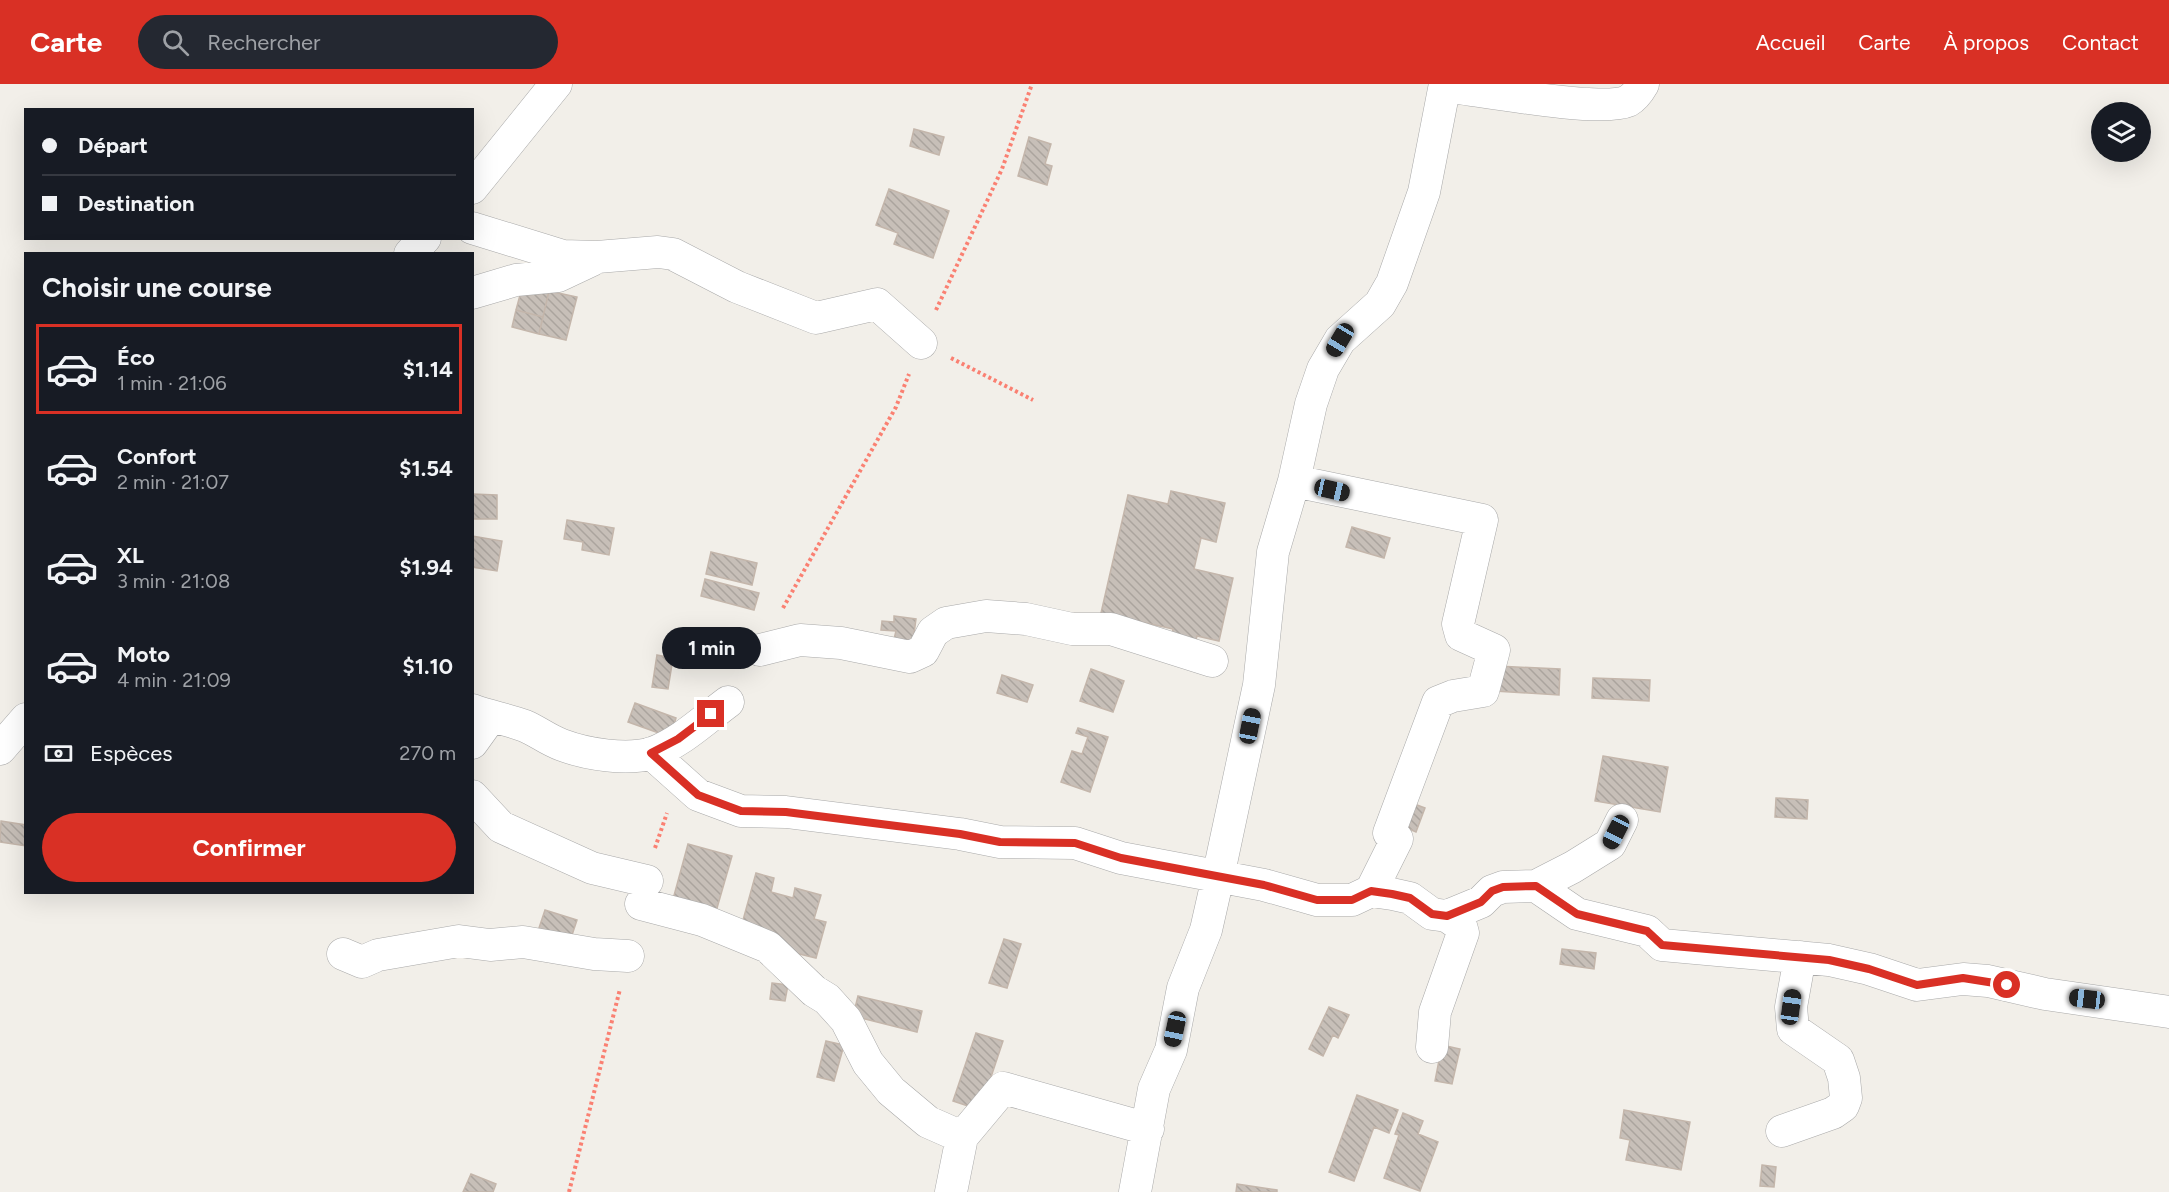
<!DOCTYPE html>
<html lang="fr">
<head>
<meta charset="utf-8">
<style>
  body { margin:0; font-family:Figtree,sans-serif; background:#242831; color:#f1f3f6; height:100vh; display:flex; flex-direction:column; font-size:22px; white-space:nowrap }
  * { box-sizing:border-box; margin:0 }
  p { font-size:20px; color:#9ea1a6 }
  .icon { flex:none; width:33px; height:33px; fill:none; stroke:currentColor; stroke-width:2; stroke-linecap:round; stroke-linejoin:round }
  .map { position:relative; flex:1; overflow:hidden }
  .sheet { position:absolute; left:24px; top:168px; width:450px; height:642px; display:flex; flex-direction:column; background:#171b24; border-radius:0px; box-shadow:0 6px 24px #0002 }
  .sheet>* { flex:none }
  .hud { position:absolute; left:24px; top:24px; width:450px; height:132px; border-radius:0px; box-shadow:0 6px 24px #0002; display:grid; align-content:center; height:132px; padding:0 18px; background:#171b24 }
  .controls { position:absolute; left:2091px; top:18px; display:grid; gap:12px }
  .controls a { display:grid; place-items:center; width:60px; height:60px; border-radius:50%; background:#171b24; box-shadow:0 6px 24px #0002; font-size:30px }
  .end { position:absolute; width:27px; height:27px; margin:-14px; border:8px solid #d93025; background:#fff; box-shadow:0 0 0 3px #fff }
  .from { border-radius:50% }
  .bubble { position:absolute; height:42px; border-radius:21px; background:#171b24; box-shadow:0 6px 24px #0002; font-size:20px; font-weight:700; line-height:42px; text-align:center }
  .car { position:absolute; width:18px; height:36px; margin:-18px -9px; border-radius:8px; box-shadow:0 0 4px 2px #0007; background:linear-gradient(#222 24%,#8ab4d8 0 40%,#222 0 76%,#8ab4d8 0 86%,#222 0) }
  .hud b { display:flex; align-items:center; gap:21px; height:57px; font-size:22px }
  .hud b+b { border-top:2px solid #363941 }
  .hud i { width:15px; height:15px; background:#f1f3f6 }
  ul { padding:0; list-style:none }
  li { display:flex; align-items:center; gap:18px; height:90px; margin:0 12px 9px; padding:0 6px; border:3px solid transparent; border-radius:0px }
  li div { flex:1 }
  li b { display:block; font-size:22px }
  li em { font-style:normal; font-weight:700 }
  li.selected { border-color:#d93025 }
  li>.icon { width:54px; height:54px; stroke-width:1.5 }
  h2 { padding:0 18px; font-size:27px; line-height:72px }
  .pay { display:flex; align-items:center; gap:15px; height:66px; padding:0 18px; font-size:22px }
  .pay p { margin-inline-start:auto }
  .action { display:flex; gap:12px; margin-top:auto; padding:12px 18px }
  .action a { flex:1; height:69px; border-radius:36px; background:#d93025; color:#fff; font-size:24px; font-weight:700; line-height:69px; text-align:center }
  header { display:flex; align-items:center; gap:36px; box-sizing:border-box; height:84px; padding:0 30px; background:#d93025; color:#fff }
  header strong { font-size:28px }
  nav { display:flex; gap:33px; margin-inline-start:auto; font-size:21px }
  .search { width:420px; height:54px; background:#242831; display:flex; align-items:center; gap:15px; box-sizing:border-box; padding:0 21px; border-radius:33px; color:#9ea1a6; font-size:22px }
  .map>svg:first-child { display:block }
</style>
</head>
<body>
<header>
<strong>Carte</strong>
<div class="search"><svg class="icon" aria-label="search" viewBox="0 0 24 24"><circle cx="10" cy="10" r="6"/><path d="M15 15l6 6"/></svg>Rechercher</div>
<nav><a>Accueil</a><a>Carte</a><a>À propos</a><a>Contact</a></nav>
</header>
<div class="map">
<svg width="2169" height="1108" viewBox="0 0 2169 1108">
  <defs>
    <pattern id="building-back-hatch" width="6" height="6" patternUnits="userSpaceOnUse" patternTransform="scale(1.5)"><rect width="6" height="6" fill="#c7bfb8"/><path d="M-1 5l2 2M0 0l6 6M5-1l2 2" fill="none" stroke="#aba49e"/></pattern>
  </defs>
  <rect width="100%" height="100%" fill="#f2efe9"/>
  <path fill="url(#building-back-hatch)" stroke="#c4b6ab" stroke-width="1.5" d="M914 45 944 53 939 71 910 62Z
    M1029 53 1051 60 1045 80 1052 82 1047 101 1018 92Z
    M889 105 949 127 933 174 894 160 898 149 876 141Z
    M523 200 549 207 543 233 516 226Z
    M549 207 577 213 566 256 539 250Z
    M516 226 543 233 539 250 512 243Z
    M1171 407 1225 419 1216 458 1201 454 1194 485 1233 494 1219 557 1197 552 1195 560 1171 554 1173 545 1101 529 1128 411 1168 420Z
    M472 410 497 411V435H472Z
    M567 436 614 444 609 471 582 466 583 458 564 455Z
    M1352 443 1390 454 1384 474 1346 463Z
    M472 452 502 457 497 487 472 483Z
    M711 468 757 479 752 501 706 490Z
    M705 495 759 509 754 526 701 512Z
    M894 532 916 535 913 557 894 555 896 547 881 546 882 537 894 538Z
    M657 571 673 574 668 605 652 603Z
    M1497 582 1560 585 1559 611 1495 607Z
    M1091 585 1124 597 1113 628 1080 617Z
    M1002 591 1033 601 1027 618 997 609Z
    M1593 594 1650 596 1649 617 1592 614Z
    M635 619 676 634 670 653 628 638Z
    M1078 644 1108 653 1090 708 1061 698 1072 667 1082 670 1088 653 1076 649Z
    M1603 672 1668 683 1660 728 1595 717Z
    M1776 714 1808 716 1807 735 1775 733Z
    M1409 718 1425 724 1416 748 1400 741Z
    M1 737 26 741V762L0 758Z
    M688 760 732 772 715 831 672 819Z
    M756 789 774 794 771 808 793 814 795 804 821 811 814 835 826 838 816 874 783 866 740 847Z
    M545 826 577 836 569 860 537 850Z
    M1004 855 1021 860 1007 904 989 899Z
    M1562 865 1596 869 1594 885 1560 880Z
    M772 899 788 901 785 917 770 915Z
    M858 912 922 927 917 948 853 932Z
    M1329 923 1349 931 1338 954 1333 951 1323 972 1309 965Z
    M976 949 1003 957 980 1026 953 1017Z
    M826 957 844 961 834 997 817 993Z
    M1442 961 1460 965 1452 1000 1435 997Z
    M1357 1011 1398 1026 1389 1049 1374 1043 1354 1097 1329 1088Z
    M1624 1026 1690 1038 1681 1086 1626 1076 1630 1056 1620 1054Z
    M1403 1029 1423 1037 1418 1050 1438 1058 1420 1107 1384 1094 1399 1051 1395 1050Z
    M1762 1081 1776 1083 1774 1103 1760 1102Z
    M471 1090 496 1100 493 1108H463Z
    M1237 1100 1277 1106V1108H1236Z"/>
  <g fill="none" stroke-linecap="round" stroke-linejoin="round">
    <g stroke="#a9a9a9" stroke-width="33">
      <path id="minor" d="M1445 2C1479 6 1601 29 1628 17 1635 13 1639 7 1643 0
        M472 104 556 0
        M472 144 563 172 597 173 658 168 673 170 737 203 816 234 877 220 921 259
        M410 170 425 154
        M472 209 516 196 558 192 592 176
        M1294 397 1482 436 1458 540 1461 551 1494 566 1483 607 1453 612 1438 618 1389 749 1397 755 1371 807
        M760 566 800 556 841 559 910 573 923 567 933 548 946 539 986 532 1026 535 1072 545H1111L1212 577
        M472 626C490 633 507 635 525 642 537 647 548 656 562 661 586 670 627 677 652 669 680 659 705 635 728 618
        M472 659 490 634
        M0 665 26 635
        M651 669 698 711 741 727 786 728 960 750 1000 758 1075 759 1121 774 1264 801 1317 816H1352L1371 807 1392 810 1410 814 1432 830 1447 832 1481 818 1492 807 1503 803 1536 802 1573 783 1610 760 1622 736
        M472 712 501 743 592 784 647 797
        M1536 802 1577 830 1647 847 1662 861 1829 876 1869 885 1917 901 1963 895 1988 897 2045 910 2169 928
        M641 820 702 836 768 863 814 907 827 915 846 936 868 979 891 1007 928 1038 962 1053
        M343 870 362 878 378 871 459 857 490 861 523 858 594 870 628 872
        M1432 963 1435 928 1463 849 1461 842 1447 832
        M1782 1047 1833 1029 1843 1022 1846 1014 1844 994 1838 976 1793 945 1791 923 1800 873
        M951 1108 962 1053 1003 1004 1148 1045
        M1135 1108 1154 1005 1171 966 1183 904 1206 846 1218 793 1259 601 1273 468 1294 397 1311 320 1323 285 1340 256 1380 220 1392 199 1424 108 1445 0"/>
    </g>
    <path stroke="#fa8072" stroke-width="4" stroke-dasharray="3 3" stroke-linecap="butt" d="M936 226 1002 85 1032 0
      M951 274 1033 316
      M783 524 896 323 909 290
      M655 764 667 729
      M569 1108 620 905"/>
    <use href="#minor" stroke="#fff" stroke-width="32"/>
  </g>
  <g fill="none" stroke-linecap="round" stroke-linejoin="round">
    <path stroke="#d93025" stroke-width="8" d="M711 630 678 655 651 669 698 711 741 727 786 728 960 750 1000 758 1075 759 1121 774 1264 801 1317 816H1352L1371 807 1392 810 1410 814 1432 830 1447 832 1481 818 1492 807 1503 803 1536 802 1577 830 1647 847 1662 861 1829 876 1869 885 1917 901 1963 894 2007 901"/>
  </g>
</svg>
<div class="controls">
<a><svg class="icon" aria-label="layers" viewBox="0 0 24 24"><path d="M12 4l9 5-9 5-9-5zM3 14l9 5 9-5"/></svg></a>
</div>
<i class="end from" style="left:2007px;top:901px"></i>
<i class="end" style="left:711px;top:630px"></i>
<div class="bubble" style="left:662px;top:543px;width:99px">1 min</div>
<i class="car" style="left:1340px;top:256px;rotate:211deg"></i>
<i class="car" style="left:1332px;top:406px;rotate:103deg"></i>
<i class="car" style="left:1250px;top:642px;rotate:11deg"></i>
<i class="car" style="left:1616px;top:748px;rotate:207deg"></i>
<i class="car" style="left:2087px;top:915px;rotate:277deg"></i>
<i class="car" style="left:1791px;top:923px;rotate:8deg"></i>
<i class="car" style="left:1175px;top:945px;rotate:192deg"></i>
<div class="hud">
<b><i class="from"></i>Départ</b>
<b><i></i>Destination</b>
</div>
<section class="sheet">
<h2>Choisir une course</h2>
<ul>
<li class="selected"><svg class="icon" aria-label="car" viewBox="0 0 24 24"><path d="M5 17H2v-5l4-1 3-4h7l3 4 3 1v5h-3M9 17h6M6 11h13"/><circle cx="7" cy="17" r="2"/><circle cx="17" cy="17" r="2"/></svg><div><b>Éco</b><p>1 min · 21:06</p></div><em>$1.14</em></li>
<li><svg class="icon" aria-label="car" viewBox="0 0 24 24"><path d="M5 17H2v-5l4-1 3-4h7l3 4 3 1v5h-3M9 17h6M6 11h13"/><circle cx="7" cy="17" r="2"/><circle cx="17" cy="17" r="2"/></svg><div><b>Confort</b><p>2 min · 21:07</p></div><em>$1.54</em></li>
<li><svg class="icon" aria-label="car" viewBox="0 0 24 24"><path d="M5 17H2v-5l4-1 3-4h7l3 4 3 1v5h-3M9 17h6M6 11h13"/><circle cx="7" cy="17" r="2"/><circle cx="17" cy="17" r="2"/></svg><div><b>XL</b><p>3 min · 21:08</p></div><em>$1.94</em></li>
<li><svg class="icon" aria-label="car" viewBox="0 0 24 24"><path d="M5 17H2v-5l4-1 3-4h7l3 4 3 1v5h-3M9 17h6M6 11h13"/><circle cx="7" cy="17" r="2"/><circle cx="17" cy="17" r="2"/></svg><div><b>Moto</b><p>4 min · 21:09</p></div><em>$1.10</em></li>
</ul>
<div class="pay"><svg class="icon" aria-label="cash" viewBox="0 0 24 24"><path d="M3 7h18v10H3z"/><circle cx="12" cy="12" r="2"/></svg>Espèces<p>270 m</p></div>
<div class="action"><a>Confirmer</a></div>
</section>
</div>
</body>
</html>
